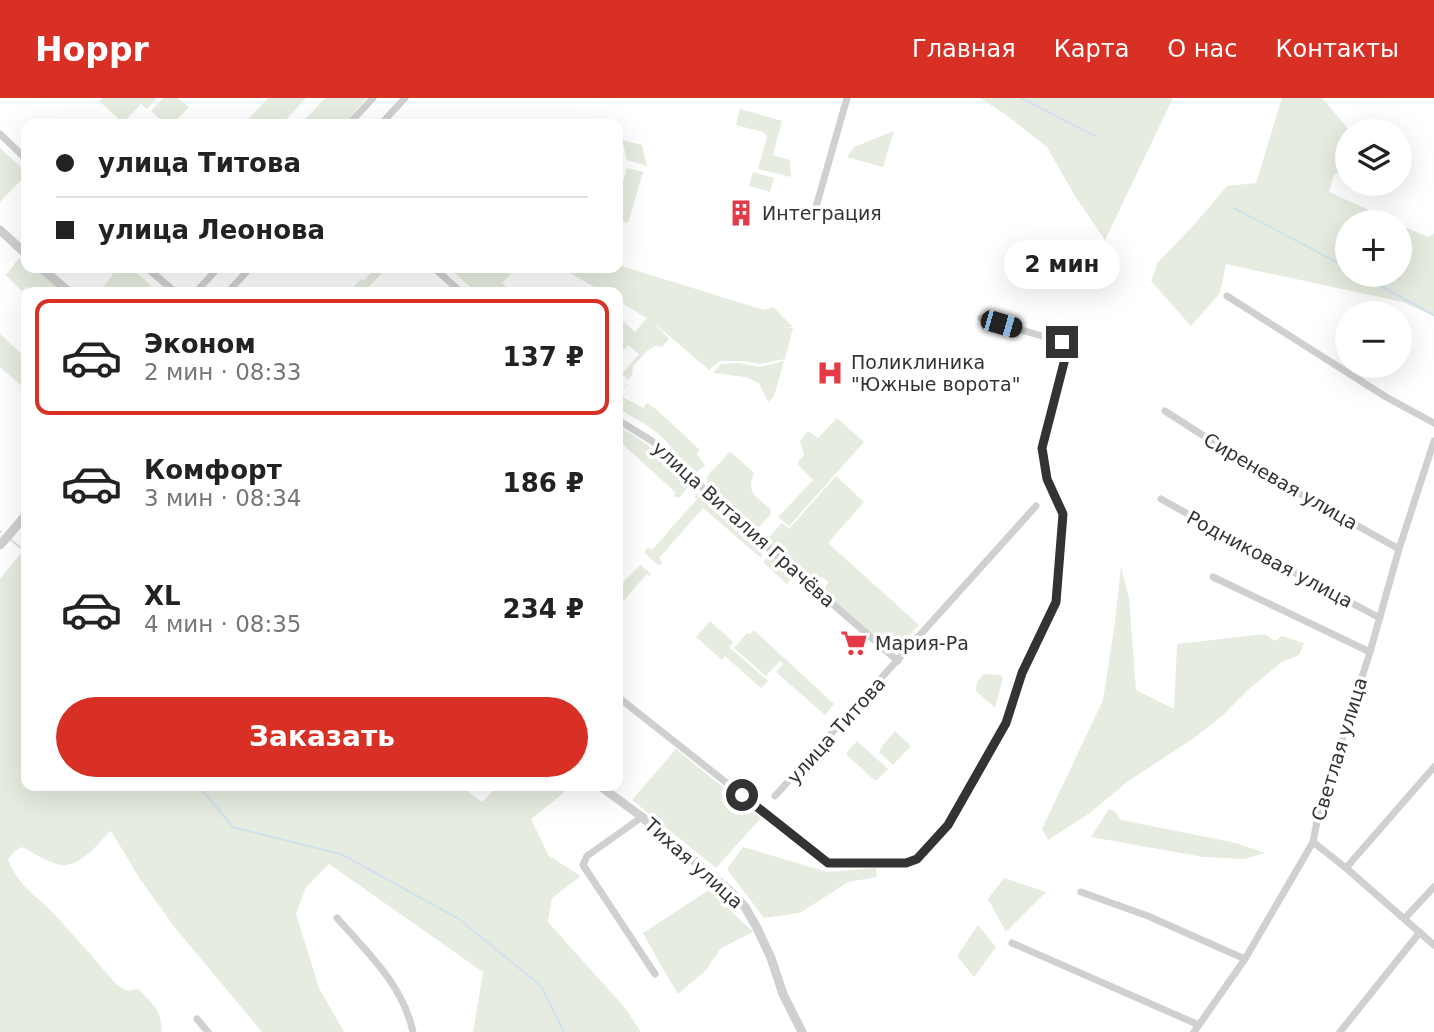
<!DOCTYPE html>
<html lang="ru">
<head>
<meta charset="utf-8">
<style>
  body { margin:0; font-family:"DejaVu Sans",sans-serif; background:#f2f2f2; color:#222; height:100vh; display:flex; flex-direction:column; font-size:26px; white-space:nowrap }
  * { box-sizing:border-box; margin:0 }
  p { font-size:23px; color:#767676 }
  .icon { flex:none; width:38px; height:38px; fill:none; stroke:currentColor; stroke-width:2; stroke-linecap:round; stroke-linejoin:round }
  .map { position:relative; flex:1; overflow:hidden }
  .side { position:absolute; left:21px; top:189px; width:602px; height:504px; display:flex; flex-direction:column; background:#fff; border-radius:14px; box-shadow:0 7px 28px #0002 }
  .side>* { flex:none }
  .hud { position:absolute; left:21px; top:21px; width:602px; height:154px; border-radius:14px; box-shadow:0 7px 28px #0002; display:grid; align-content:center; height:154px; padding:0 35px; background:#fff }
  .buttons { position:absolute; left:1335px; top:21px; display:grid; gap:14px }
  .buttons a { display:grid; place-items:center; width:77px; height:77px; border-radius:50%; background:#fff; box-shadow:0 7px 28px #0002; font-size:35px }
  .end { position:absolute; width:32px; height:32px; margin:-16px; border:9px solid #333; background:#fff; box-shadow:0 0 0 4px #fff }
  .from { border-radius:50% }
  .bubble { position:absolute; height:49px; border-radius:24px; background:#fff; box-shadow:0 7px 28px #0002; font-size:23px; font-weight:700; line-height:49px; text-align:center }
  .car { position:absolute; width:21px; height:42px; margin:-21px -10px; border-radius:9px; box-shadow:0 0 5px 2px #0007; background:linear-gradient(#222 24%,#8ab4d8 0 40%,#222 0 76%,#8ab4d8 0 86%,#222 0) }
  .hud b { display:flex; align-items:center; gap:24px; height:66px; font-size:26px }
  .hud b+b { border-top:2px solid #e0e0e0 }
  .hud i { width:18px; height:18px; background:#222 }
  ul { padding:12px 0 0; list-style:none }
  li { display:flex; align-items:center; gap:21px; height:116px; margin:0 14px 10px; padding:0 21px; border:4px solid transparent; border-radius:14px }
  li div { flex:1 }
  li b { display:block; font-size:26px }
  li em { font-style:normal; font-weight:700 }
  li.active { border-color:#d93025 }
  li>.icon { width:63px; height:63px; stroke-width:1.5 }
  .button { display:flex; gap:14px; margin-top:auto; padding:14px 35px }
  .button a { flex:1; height:80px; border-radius:42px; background:#d93025; color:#fff; font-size:28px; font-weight:700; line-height:80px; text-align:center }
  header { display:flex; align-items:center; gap:42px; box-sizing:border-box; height:98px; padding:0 35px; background:#d93025; color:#fff }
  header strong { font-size:33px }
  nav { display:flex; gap:38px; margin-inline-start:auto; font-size:24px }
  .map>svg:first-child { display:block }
</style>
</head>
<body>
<header>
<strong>Hoppr</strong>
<nav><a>Главная</a><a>Карта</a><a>О нас</a><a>Контакты</a></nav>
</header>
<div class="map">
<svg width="1434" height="934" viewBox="0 0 1434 934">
  <rect width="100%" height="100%" fill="#fff"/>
  <path fill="#e6ecdf" d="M102 0H157L147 11 141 6 123 25 99 3Z
    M163 0H178L189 9 173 26H166L151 13Z
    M268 0H306L282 26H244Z
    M325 0H367L344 26H301Z
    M980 0H1173L1105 142 1075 98 1047 49 1005 16Z
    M1282 0H1322L1350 33H1348L1347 72 1334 77 1329 94 1395 124H1348V177H1400V127L1428 139 1434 136V218L1403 204 1226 166 1220 195 1191 228 1151 183 1158 164 1193 128 1227 88 1256 85Z
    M740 11 782 23 773 57 790 62 791 79 758 71 767 39 763 34 736 27Z
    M894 33 883 69 847 59 854 49Z
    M622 42 642 47 647 68 627 62Z
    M0 50 21 69 26 67V77L0 104Z
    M627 70 643 74 628 125 618 122V103Z
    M753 74 774 80 770 94 749 88Z
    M19 160H24L26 163V170H34L62 194H32L26 189 22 193 6 177Z
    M618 167 764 212 773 209 793 229 784 230H793L785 261 760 266 744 263H720L709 272 654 225 669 241 662 249 655 248 648 252 633 268 632 277 628 282 622 276 639 256 628 247 618 258V219L635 234 647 220 618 203V194H603L561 170H618Z
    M105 170H131L158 194H98L113 177Z
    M376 170H379L383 174 364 194H349L361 181 364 182Z
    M449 170H516L502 185 512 194H476Z
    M0 236 26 260V292L0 269Z
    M784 263 774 298 768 304 759 285 745 279 713 275 721 266 739 265 760 269Z
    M627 286H628L619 297 643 310 647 305 657 312 700 352 697 356 705 367 698 373 695 374C682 366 670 344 656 334 645 325 630 318 618 310V296Z
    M837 320 864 344 789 428 778 419 813 382 798 367V364L804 357 800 343 808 333 818 340Z
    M618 328 647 346 689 384 690 386 679 400 673 398 676 395 618 342Z
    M731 354 753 374 754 376C745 396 758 399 771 412V416L759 429 755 428 707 385V379L709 376 729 355Z
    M836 378 864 404 828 445 919 527 892 556 821 494 829 484 822 479 815 487 763 440 769 439 782 425 789 431Z
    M699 395 704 397 763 451 761 460 703 410 659 460 662 464 660 467H658L645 455 646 451 649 450 652 452 697 401 694 398Z
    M26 449V688H461L482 704 498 688H572L531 721 549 758 581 778 552 800 548 824 625 910 641 934H473L483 874 329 766 306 789 296 816 319 890 344 934H262L176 831 140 781 111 733C98 745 82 768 62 767 53 767 32 754 22 749L15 753 8 761C19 790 37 797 56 818 77 841 97 864 117 887L128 893 138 891C154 907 161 911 162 934H0V481Z
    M771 455 791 474 792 478 787 486 763 464Z
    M640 467 650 475 651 479 647 476 618 509V490Z
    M1121 468 1129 500 1136 592 1174 611 1177 546 1264 536 1275 543 1282 538 1304 545 1299 557 1282 564 1250 590 1222 618 1194 640 1127 684 1090 715 1048 742 1042 731 1103 602 1115 525Z
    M710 523 733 544 729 549 768 583 761 590 725 558 722 562 696 539Z
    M754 532 834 606 825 617 776 574 783 566 780 563 766 578 734 550 747 535 750 536Z
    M984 576 1000 577 1003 580 995 610 976 593 977 584Z
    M895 633 911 648 893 667 879 654 882 648Z
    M857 643 888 671 877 682H874L847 657V654Z
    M676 651 761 720 716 770 632 702Z
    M1109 711 1115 713 1121 722 1236 745 1265 755 1244 761 1203 759 1091 739Z
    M743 749 827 774 876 770 877 779 848 784 800 815 764 820 727 771Z
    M1004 780 1046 794 1006 834 988 801Z
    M709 792 753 834 721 850 706 872 678 896 660 866 643 835Z
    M978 827 996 849 974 879 957 858Z"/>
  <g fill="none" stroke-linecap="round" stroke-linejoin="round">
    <path stroke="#cfe2ee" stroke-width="2" d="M1021 0 1095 38
      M1234 110 1348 170
      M1360 177 1434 217
      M0 433 1 434
      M11 442 26 454
      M199 688 233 729 341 756 459 821 541 888 564 934"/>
    <path stroke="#d0d0d0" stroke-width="7" d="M349 26 373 0
      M381 26 405 0
      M0 36 26 61
      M816 109 847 0
      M147 170 175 194
      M434 170 461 194
      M196 194 218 170
      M228 194 250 170
      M1227 198 1386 299 1434 325
      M1165 313 1249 367 1399 451
      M618 322 652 343 756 439 898 563
      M1161 401 1252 452 1380 520
      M1213 479 1370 554
      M618 599 828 765H906L917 761 948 727 979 672 1006 625 1022 575 1056 504 1063 416 1047 381 1042 350 1067 253 1062 244 981 220
      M775 698 1036 408
      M642 719 587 758 583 767 655 876
      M1313 744 1346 770 1434 847
      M1346 770 1434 669
      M1081 794 1148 818 1245 861
      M337 820C367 854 403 887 413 934
      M1404 821 1434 789
      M1012 845 1199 927
      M197 921 208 934
      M1194 934 1245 861 1313 744 1319 713 1370 554 1399 451 1434 343
      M1340 934 1420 834"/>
    <path stroke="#d0d0d0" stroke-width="9" d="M0 132 26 156
      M41 170 69 194
      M0 447 26 417
      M600 688 642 719 731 794 745 809 757 830 771 860 783 896 802 934"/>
  </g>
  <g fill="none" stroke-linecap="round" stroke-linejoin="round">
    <path stroke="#333" stroke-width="9" d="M742 697 828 765H906L917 761 948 727 1006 625 1022 575 1056 504 1063 416 1047 381 1042 350 1067 253 1062 244"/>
  </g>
  <defs>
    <g id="building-bare" transform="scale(2.1)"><path d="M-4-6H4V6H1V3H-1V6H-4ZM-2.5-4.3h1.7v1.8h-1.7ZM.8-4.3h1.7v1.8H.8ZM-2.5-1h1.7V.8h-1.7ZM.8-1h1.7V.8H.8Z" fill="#e63946" stroke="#fff" stroke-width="2.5" paint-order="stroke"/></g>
    <g id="hospital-bare" transform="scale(2.1)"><path d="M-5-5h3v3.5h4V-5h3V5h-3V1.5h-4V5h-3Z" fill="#e63946" stroke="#fff" stroke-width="2.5" paint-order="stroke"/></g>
    <g id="supermarket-bare" transform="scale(2.1)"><path d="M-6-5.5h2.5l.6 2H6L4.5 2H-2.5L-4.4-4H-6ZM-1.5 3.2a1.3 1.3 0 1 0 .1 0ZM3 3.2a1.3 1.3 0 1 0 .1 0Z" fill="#e63946" stroke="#fff" stroke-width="2.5" paint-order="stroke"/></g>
  </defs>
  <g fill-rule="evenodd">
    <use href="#building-bare" x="741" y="115"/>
    <use href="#hospital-bare" x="830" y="275"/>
    <use href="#supermarket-bare" x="854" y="545"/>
  </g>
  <g text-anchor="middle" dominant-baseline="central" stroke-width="7" stroke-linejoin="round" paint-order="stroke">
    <g font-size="19" fill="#333" stroke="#fff" text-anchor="start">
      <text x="762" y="115">Интеграция</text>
      <text x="851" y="264">Поликлиника<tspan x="851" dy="22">"Южные ворота"</tspan></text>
      <text x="875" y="545">Мария-Ра</text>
    </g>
    <g font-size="19" fill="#333" stroke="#fff">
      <text transform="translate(1281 383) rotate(30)">Сиреневая улица</text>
      <text transform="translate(744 426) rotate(42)">улица Виталия Грачёва</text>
      <text transform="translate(1270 461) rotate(28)">Родниковая улица</text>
      <text transform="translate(836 632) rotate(-48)">улица Титова</text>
      <text transform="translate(1339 651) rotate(-73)">Светлая улица</text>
      <text transform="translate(694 765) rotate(42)">Тихая улица</text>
    </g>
  </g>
</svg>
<div class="buttons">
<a><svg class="icon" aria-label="layers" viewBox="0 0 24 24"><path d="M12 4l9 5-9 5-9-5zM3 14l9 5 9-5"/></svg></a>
<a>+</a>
<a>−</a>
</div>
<i class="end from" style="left:742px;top:697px"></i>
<i class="end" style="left:1062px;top:244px"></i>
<div class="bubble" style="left:1004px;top:142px;width:116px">2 мин</div>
<i class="car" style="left:1001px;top:226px;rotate:106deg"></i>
<div class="hud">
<b><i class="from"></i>улица Титова</b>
<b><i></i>улица Леонова</b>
</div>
<section class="side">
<ul>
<li class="active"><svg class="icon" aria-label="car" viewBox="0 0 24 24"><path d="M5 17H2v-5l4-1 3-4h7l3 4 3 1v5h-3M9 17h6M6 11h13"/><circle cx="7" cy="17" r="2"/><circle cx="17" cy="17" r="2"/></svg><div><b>Эконом</b><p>2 мин · 08:33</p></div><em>137 ₽</em></li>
<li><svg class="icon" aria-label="car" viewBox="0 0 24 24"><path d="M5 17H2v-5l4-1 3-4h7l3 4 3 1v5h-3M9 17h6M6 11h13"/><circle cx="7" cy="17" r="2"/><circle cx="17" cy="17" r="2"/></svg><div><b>Комфорт</b><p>3 мин · 08:34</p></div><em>186 ₽</em></li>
<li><svg class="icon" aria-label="car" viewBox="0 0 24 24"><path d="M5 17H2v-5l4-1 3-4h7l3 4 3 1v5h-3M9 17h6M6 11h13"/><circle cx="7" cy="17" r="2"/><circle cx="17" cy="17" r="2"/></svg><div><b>XL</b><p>4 мин · 08:35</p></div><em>234 ₽</em></li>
</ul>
<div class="button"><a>Заказать</a></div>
</section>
</div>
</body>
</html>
